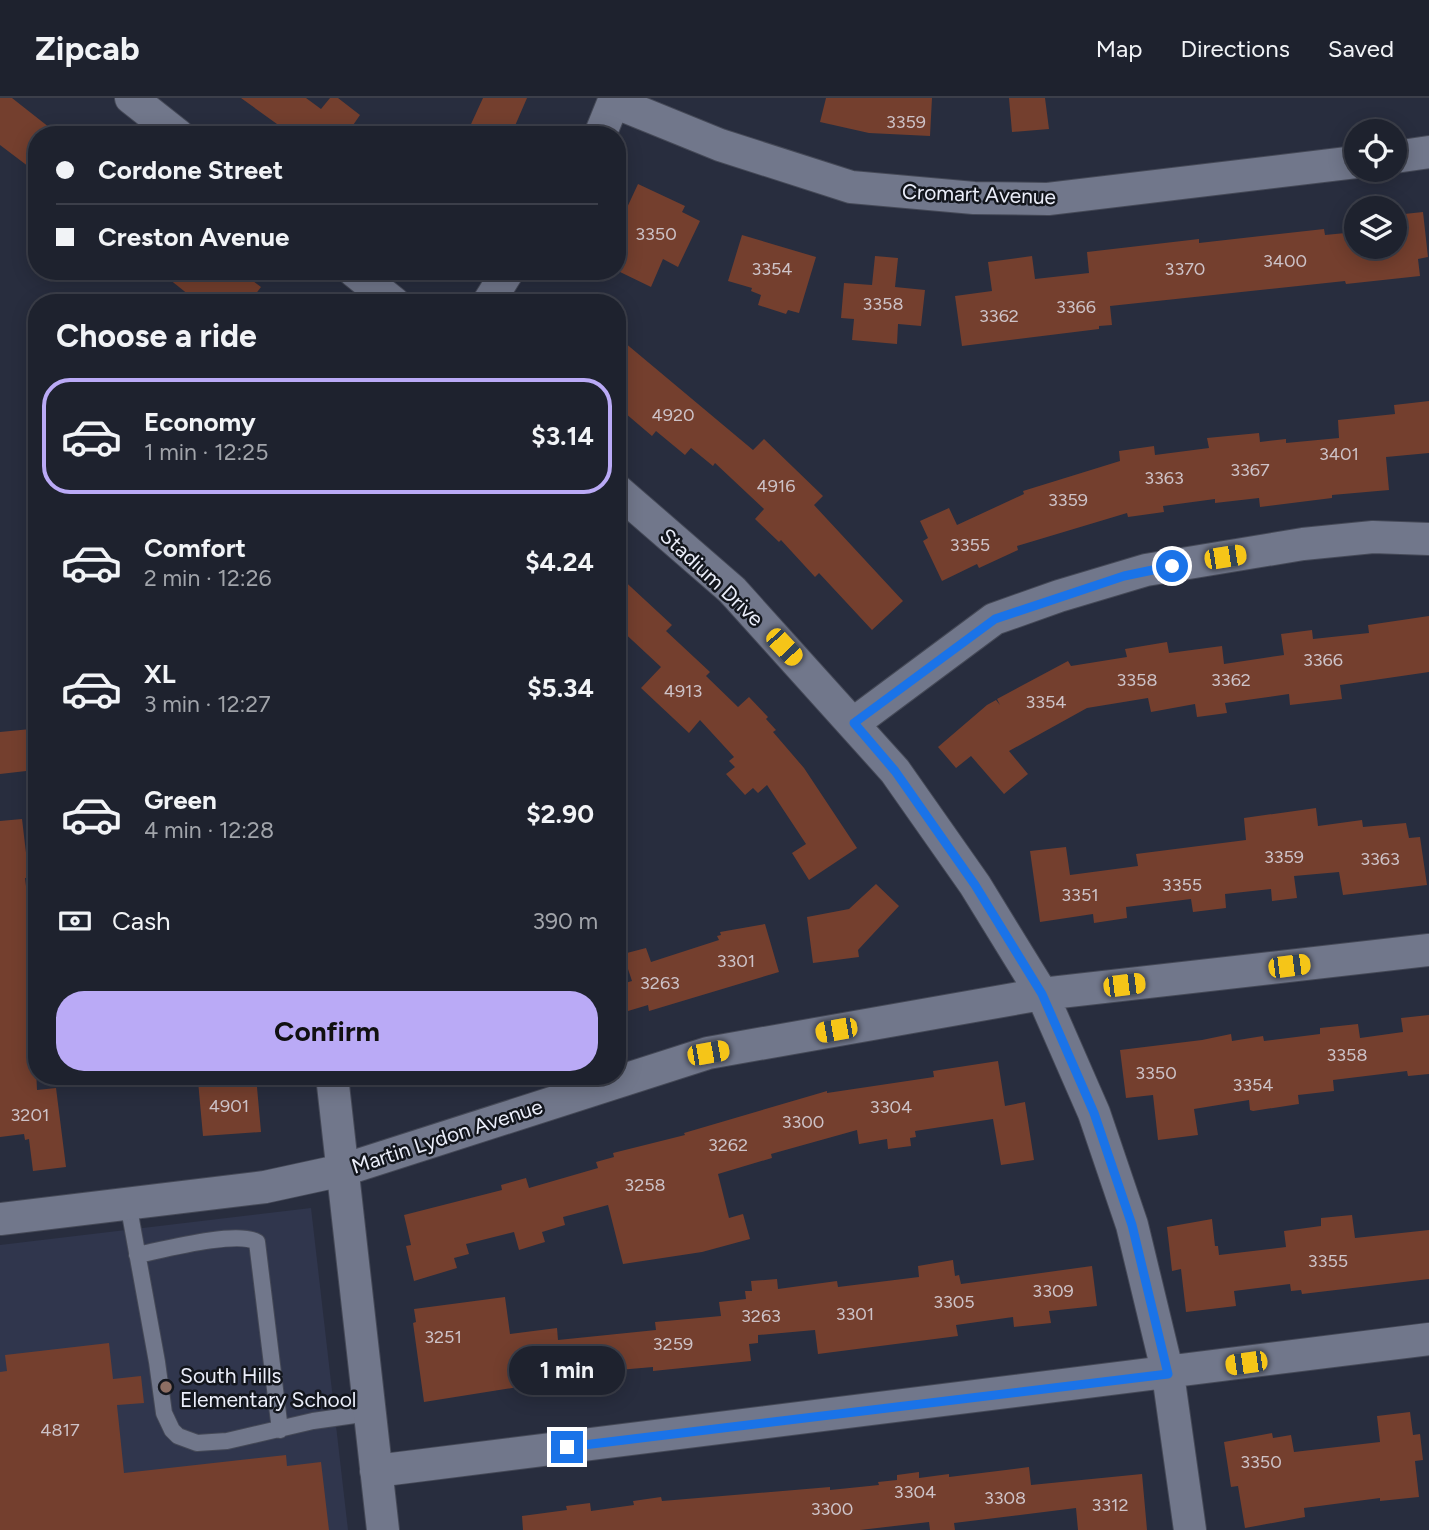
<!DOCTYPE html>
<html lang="en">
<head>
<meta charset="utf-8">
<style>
  body { margin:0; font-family:Figtree,sans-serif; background:#2b2f3a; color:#f1f3f6; height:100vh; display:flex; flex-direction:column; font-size:26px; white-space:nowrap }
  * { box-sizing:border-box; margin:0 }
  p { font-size:23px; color:#a1a4aa }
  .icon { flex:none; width:38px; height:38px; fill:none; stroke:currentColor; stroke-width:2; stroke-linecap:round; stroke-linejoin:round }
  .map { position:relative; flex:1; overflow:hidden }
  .side { position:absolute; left:28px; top:196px; width:598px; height:791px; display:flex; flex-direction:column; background:#1e222e; border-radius:28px; box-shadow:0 4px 18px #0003,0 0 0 2px #3c3f4a }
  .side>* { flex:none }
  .top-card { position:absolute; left:28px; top:28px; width:598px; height:154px; border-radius:28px; box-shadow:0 4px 18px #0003,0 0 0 2px #3c3f4a; display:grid; align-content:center; height:154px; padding:0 28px; background:#1e222e }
  .fabs { position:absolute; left:1344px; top:21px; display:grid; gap:14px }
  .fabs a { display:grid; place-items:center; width:63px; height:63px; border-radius:50%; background:#1e222e; box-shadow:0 4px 18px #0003,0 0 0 2px #3c3f4a; font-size:35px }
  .end { position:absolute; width:32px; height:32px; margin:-16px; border:9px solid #1a73e8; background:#fff; box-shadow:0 0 0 4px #fff }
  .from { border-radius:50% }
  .bubble { position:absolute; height:49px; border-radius:24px; background:#1e222e; box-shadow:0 4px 18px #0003,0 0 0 2px #3c3f4a; font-size:23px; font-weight:700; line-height:49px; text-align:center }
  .car { position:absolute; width:21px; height:42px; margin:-21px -10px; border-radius:9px; box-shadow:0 0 5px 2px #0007; background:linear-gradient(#f5c518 24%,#345 0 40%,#f5c518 0 76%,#345 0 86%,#f5c518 0) }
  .top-card b { display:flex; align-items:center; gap:24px; height:66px; font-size:26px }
  .top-card b+b { border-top:2px solid #3c3f4a }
  .top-card i { width:18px; height:18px; background:#f1f3f6 }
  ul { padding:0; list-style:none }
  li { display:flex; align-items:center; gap:21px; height:116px; margin:0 14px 10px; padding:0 14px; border:4px solid transparent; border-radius:28px }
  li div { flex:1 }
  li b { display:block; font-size:26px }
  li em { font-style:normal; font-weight:700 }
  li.current { border-color:#baaaf6 }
  li>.icon { width:63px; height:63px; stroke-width:1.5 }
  h2 { padding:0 28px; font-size:32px; line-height:84px }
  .pay { display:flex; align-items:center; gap:18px; height:77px; padding:0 28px; font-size:26px }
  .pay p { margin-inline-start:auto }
  .cta { display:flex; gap:14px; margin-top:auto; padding:14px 28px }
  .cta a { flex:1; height:80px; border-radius:28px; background:#baaaf6; color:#111; font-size:28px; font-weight:700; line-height:80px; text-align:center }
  header { display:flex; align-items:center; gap:42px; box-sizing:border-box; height:98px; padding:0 35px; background:#1e222e; border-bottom:2px solid #3c3f4a }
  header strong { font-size:33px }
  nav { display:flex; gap:38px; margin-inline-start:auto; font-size:24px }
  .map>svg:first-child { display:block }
</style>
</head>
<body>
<header>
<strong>Zipcab</strong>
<nav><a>Map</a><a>Directions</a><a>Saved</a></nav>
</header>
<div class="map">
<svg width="1429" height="1432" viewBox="0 0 1429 1432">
  <rect width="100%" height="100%" fill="#282d3e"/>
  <path fill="#30364d" d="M311 1110 348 1432H0V1147Z"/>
  <path fill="#743f2e" d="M0 0H12L59 37H37V75L0 47Z
    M241 0H306L321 11 330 0H338L360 17 349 33 354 37H269L277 26Z
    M483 0H527L511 37H466Z
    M826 0H932L930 38 869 35 820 24Z
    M1009 0H1045L1049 31 1012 34Z
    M638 86 685 108 682 114 700 123 678 169 663 161 651 189 618 173V129Z
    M1423 114 1428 159 1418 161 1420 178 1346 186 1345 183 1110 208 1112 227 1099 228V231L962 248 955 198 992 193 988 164 1032 158 1035 181 1089 175 1087 154 1199 141V145L1324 131 1325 137 1356 134V149H1395V117Z
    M742 137 816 159 799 215 788 212 786 216 758 207 761 197 751 193 752 190 728 183Z
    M875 158 898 160 895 189 925 192 921 228 898 226 897 246 852 242 854 221 841 220 844 185 872 187Z
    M159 173H240L261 189 249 205H199Z
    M618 239 753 352 764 341 823 398 814 407 903 503 872 532 819 475 815 479 781 442 779 444 755 421 764 411 715 365 713 368 691 350 685 357 656 333 652 338 618 309Z
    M1429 303V355L1386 359 1389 392 1332 397V400L1260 409 1259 400 1215 405V401L1163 408 1164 414 1128 419 1127 415 1017 448 1018 452 979 470 977 466 942 483 923 443 928 440 920 423 949 410 957 427 1024 396 1023 393 1120 363 1119 353 1154 348 1155 357 1209 350 1207 340 1259 335 1260 344 1286 341V345L1339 340 1338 322 1395 316 1394 307Z
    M618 477 672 527 666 533 710 574 706 578 738 609 749 599 768 619 766 621 776 632 773 634 804 670 857 750 809 782 792 755 806 746 767 687 758 695 753 690 745 697 726 676 735 669 729 663 734 659 700 622 689 635 641 590 661 569 618 529Z
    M1429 518V574L1340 587 1342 601 1290 607 1289 596 1225 605 1227 615 1197 619 1195 606 1151 614 1148 600 1087 610 1009 653 1028 676 1004 696 971 658 956 670 938 649 987 607 996 602 1000 607 997 601 1068 563 1071 568 1127 559 1125 551 1167 544 1169 555 1222 548 1224 566 1284 557 1281 536 1312 532 1313 541 1369 535 1368 527Z
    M31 631V633L37 632V655L33 656 35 672 0 676V634Z
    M1316 710 1318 728 1362 722 1363 729 1406 725 1409 740 1420 739 1427 787 1343 797 1339 774 1294 778 1297 800 1272 803 1271 791 1225 796 1226 810 1193 814 1191 801 1126 809 1127 820 1094 825 1093 816 1040 824 1030 753 1066 749 1070 777 1138 768 1136 756 1246 742 1244 720Z
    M22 721 29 780H25L34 854H37V930H34L37 992 56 990 66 1069 33 1073 29 1041 25 1042 24 1036 0 1039V723Z
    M876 786 899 808 858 852 859 859 813 865 807 819 849 811Z
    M765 826 779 874 649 913 648 907 618 916V887L632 883 623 856 646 850 651 864 719 842 717 838 721 837 720 834Z
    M1429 917V976L1408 978 1407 973 1333 982 1334 993 1298 997 1299 1006 1253 1013 1250 1012 1249 1002 1194 1011 1198 1037 1158 1042 1153 997 1126 1000 1120 952 1202 942 1231 936 1232 943 1263 938 1264 943 1320 936V930L1358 926 1360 940 1403 934 1401 920Z
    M998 963 1005 1008 1025 1004 1034 1062 1001 1067 993 1021 915 1033 916 1039 910 1040 911 1048 888 1051 887 1041 859 1046 857 1032 771 1056 772 1060 718 1076 729 1120 743 1116 750 1141 702 1154 623 1166 608 1107 563 1119 565 1127 542 1134 545 1144 519 1152 514 1134 466 1146 469 1156 454 1160 457 1170 414 1183 406 1148 411 1147 404 1117 502 1092 501 1087 526 1080 529 1090 598 1070 596 1064 614 1059 613 1055 685 1037 684 1035 827 993V995L934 979 933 973Z
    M211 978H256L261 1034 203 1038 198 983 212 982Z
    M1352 1117 1355 1140 1429 1132V1181L1302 1196 1301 1192 1291 1193 1290 1186 1234 1193 1236 1208 1186 1214 1181 1171 1172 1173 1167 1129 1212 1121 1215 1148H1218L1219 1157 1286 1149 1284 1133 1321 1128V1120Z
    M953 1162 955 1178 959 1177 961 1186 1092 1168 1097 1208 1049 1213 1051 1225 1014 1229 1013 1219 956 1227 958 1238 818 1256 815 1232 758 1237V1245L749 1246 751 1263 653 1273V1269L607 1273V1276L565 1281V1284L512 1290 424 1304 413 1225 416 1224 414 1211 505 1199 510 1236 557 1230 558 1242 656 1232 655 1224 721 1218 719 1204 746 1201 745 1193H752L751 1183 777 1181 778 1191 837 1183 838 1189 919 1179 918 1168Z
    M109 1245 113 1281 141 1278 144 1305 117 1307 124 1375 286 1357 287 1368 321 1364 329 1432H0V1274L7 1273 5 1257Z
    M1410 1314 1413 1337 1420 1336 1423 1362 1415 1363 1419 1399 1380 1403V1400L1304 1410 1305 1419 1245 1430 1238 1388 1231 1389 1224 1344 1272 1335 1273 1340 1291 1337 1294 1354 1380 1344 1377 1318Z
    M1029 1369 1031 1387 1142 1376 1147 1432H1078L1076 1410 954 1425 955 1432H930L929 1424 860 1432H523L522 1418 567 1412 566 1408 590 1405 591 1413 634 1407 633 1403 661 1399 662 1403 830 1389V1392L879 1387 878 1384 897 1382V1377L919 1374V1380L949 1376V1379Z"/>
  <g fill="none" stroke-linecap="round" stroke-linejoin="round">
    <g stroke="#454957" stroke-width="18">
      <path id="lane" d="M128 1105 157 1264 164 1315 172 1332 178 1338 197 1345 227 1343 313 1323 369 1315
        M137 1157C162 1152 237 1132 257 1144L280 1332"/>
    </g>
    <g stroke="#454957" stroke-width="34">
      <path id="street" d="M131 0 178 37
        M614 4 720 47 851 89 974 100 1048 101 1356 64
        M600 37 615 0
        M1395 59 1429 54
        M354 173 394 205
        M488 205 508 173
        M618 393 732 492 895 673 975 787 1042 896 1094 1015 1132 1127 1168 1276 1190 1432
        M854 625 994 521 1059 498 1146 472 1303 446 1373 439 1429 441
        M332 978 383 1432
        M0 1121 265 1089 343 1072 708 955 1042 896 1429 852
        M376 1373 1429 1241"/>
    </g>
    <use href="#lane" stroke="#71778b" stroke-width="16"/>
    <use href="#street" stroke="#71778b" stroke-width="32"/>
  </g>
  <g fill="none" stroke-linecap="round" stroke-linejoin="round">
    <path stroke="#1a73e8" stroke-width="9" d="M567 1349 1168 1276 1132 1127 1094 1015 1042 896 975 787 895 673 854 625 995 521 1124 478 1172 468"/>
  </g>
  <circle fill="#8d6e63" stroke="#13161d" stroke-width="2.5" cx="166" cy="1289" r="7"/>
  <g text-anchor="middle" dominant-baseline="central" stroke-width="5" stroke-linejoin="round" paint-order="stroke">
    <g font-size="18" fill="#cdc2c7">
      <text x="906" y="24">3359</text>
      <text x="656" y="136">3350</text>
      <text x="1285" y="163">3400</text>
      <text x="772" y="171">3354</text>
      <text x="1185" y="171">3370</text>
      <text x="883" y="206">3358</text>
      <text x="1076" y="209">3366</text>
      <text x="999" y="218">3362</text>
      <text x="673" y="317">4920</text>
      <text x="1339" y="356">3401</text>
      <text x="1250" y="372">3367</text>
      <text x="1164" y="380">3363</text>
      <text x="776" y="388">4916</text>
      <text x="1068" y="402">3359</text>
      <text x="970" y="447">3355</text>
      <text x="1323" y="562">3366</text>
      <text x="1137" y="582">3358</text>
      <text x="1231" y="582">3362</text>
      <text x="683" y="593">4913</text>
      <text x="1046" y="604">3354</text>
      <text x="1284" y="759">3359</text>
      <text x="1380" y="761">3363</text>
      <text x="1182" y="787">3355</text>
      <text x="1080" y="797">3351</text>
      <text x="736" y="863">3301</text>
      <text x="660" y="885">3263</text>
      <text x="1347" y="957">3358</text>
      <text x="1156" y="975">3350</text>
      <text x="1253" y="987">3354</text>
      <text x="229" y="1008">4901</text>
      <text x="891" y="1009">3304</text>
      <text x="30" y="1017">3201</text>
      <text x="803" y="1024">3300</text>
      <text x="728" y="1047">3262</text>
      <text x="645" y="1087">3258</text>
      <text x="1328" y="1163">3355</text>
      <text x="1053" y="1193">3309</text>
      <text x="954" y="1204">3305</text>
      <text x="855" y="1216">3301</text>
      <text x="761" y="1218">3263</text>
      <text x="443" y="1239">3251</text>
      <text x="673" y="1246">3259</text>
      <text x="60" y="1332">4817</text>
      <text x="1261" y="1364">3350</text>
      <text x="915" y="1394">3304</text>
      <text x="1005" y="1400">3308</text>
      <text x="1110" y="1407">3312</text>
      <text x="832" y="1411">3300</text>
    </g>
    <g font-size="21" fill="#ebeefa" stroke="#13161d">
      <text transform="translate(979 96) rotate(2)">Cromart Avenue</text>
      <text transform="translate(712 479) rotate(43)">Stadium Drive</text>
      <text transform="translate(447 1038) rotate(-18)">Martin Lydon Avenue</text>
    </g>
    <g font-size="21" fill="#ebeefa" stroke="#13161d" text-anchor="start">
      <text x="180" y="1277">South Hills<tspan x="180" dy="24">Elementary School</tspan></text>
    </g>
  </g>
</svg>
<div class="fabs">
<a><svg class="icon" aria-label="locate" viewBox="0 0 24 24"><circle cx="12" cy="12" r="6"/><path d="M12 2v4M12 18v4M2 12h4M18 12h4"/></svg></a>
<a><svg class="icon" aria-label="layers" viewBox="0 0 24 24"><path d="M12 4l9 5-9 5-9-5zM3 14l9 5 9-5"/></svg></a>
</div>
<i class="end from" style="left:1172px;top:468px"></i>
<i class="end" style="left:567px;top:1349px"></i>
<div class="bubble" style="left:509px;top:1248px;width:116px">1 min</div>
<i class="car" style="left:1225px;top:459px;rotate:81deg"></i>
<i class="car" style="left:784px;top:549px;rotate:137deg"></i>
<i class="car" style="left:1289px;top:868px;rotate:83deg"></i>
<i class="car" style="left:1124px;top:887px;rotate:83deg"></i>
<i class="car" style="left:836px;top:932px;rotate:260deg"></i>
<i class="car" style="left:708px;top:955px;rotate:80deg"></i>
<i class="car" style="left:1246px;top:1265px;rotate:262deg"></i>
<div class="top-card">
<b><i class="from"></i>Cordone Street</b>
<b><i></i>Creston Avenue</b>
</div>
<section class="side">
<h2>Choose a ride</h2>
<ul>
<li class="current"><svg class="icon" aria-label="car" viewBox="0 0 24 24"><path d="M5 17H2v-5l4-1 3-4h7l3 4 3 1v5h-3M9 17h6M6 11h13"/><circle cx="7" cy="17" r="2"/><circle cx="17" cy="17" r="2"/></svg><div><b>Economy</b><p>1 min · 12:25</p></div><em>$3.14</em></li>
<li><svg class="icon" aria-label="car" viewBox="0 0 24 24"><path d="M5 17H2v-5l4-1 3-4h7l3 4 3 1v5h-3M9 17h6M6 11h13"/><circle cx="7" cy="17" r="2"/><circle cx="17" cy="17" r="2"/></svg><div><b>Comfort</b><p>2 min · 12:26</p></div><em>$4.24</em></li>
<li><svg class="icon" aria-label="car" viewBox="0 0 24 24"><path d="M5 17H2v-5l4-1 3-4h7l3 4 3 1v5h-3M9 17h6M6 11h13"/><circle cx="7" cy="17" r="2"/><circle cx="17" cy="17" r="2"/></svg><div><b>XL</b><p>3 min · 12:27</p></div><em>$5.34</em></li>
<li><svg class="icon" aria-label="car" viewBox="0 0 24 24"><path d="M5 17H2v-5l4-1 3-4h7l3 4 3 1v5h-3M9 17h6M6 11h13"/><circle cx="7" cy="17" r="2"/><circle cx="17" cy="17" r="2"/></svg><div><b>Green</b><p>4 min · 12:28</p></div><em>$2.90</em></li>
</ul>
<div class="pay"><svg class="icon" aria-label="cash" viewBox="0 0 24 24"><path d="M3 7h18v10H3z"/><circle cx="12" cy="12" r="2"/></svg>Cash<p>390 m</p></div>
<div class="cta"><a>Confirm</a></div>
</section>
</div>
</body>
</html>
